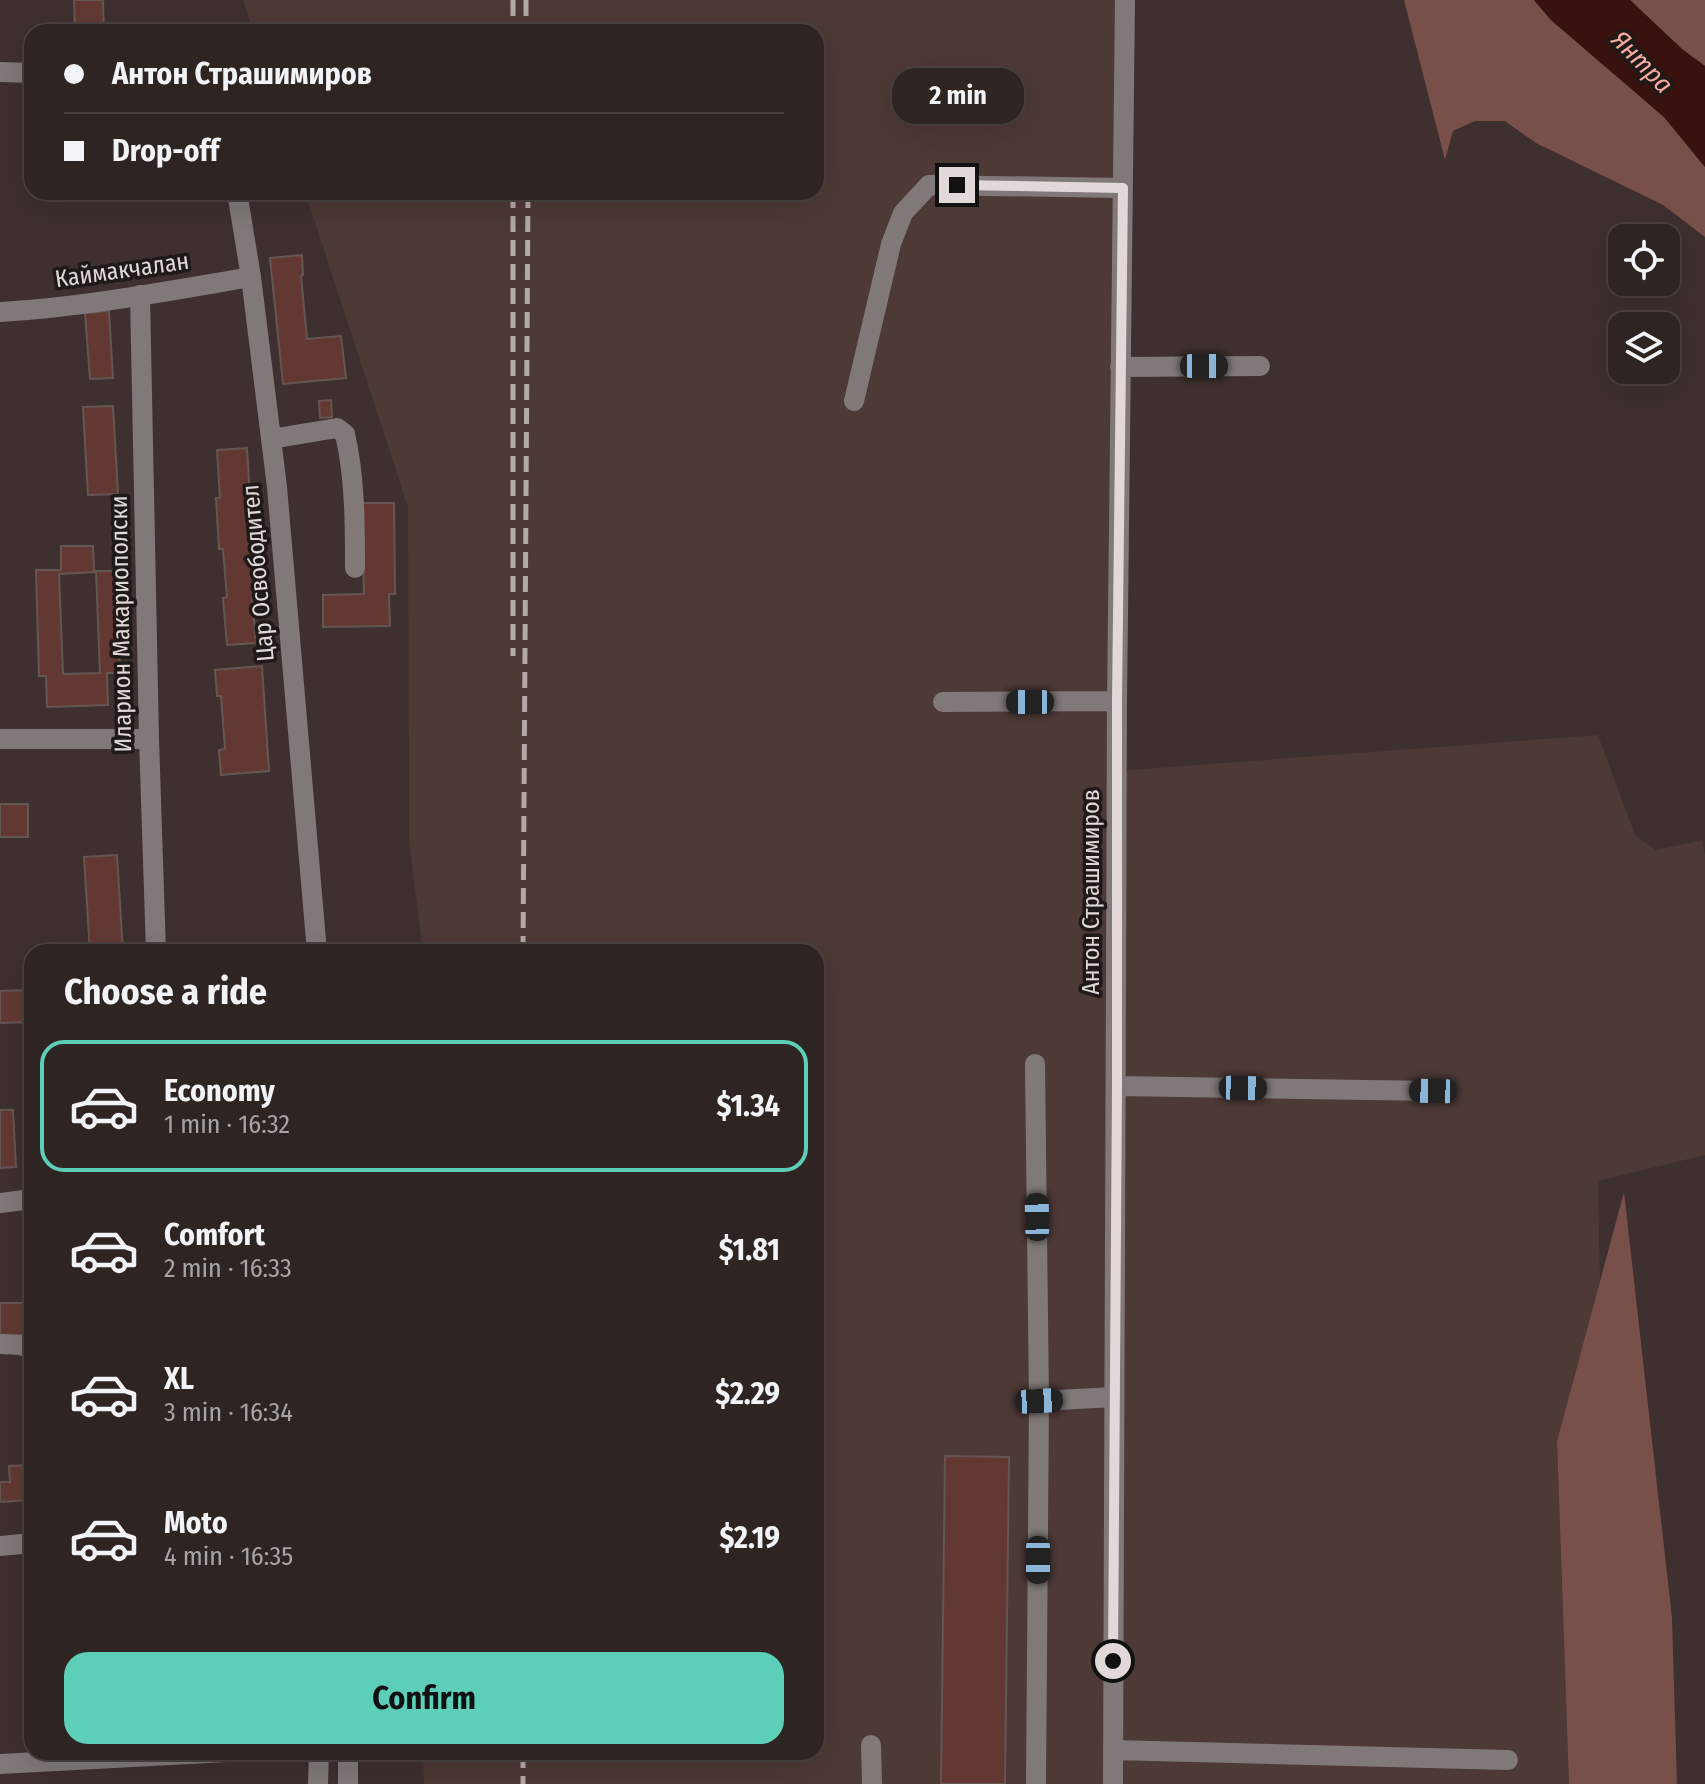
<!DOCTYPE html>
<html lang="en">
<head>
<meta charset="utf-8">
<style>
  body { margin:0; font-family:"Fira Sans Condensed",sans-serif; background:#3a302f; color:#f1f3f6; height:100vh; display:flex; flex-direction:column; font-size:30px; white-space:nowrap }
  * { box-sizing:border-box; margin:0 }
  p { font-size:26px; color:#a7a4a5 }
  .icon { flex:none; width:44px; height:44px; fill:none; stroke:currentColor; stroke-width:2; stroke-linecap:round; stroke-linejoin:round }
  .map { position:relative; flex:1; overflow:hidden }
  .side { position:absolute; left:24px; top:944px; width:800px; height:816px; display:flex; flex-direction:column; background:#2e2422; border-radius:24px; box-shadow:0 8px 32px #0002,0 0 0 2px #494140 }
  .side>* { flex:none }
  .guide { position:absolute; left:24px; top:24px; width:800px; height:176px; border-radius:24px; box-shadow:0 8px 32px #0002,0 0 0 2px #494140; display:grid; align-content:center; height:176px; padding:0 40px; background:#2e2422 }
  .tools { position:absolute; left:1608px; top:224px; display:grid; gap:16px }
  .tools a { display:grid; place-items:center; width:72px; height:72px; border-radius:16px; background:#2e2422; box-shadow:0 8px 32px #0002,0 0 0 2px #494140; font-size:40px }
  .end { position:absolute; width:36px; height:36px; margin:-18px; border:10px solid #e1d8d7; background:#111; box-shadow:0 0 0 4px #111 }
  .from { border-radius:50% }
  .bubble { position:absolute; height:56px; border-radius:24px; background:#2e2422; box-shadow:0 8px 32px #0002,0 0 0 2px #494140; font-size:26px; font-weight:700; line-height:56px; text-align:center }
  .car { position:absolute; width:24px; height:48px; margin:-24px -12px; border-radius:10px; box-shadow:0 0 6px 2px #0007; background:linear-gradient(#222 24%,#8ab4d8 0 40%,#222 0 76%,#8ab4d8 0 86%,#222 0) }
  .guide b { display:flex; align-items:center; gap:28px; height:76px; font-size:30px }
  .guide b+b { border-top:2px solid #494140 }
  .guide i { width:20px; height:20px; background:#f1f3f6 }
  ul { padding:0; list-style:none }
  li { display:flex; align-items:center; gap:24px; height:132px; margin:0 16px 12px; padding:0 24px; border:4px solid transparent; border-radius:24px }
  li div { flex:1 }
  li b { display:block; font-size:30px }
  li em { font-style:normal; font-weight:700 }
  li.selected { border-color:#5dceb8 }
  li>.icon { width:72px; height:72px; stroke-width:1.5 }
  h2 { padding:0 40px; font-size:36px; line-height:96px }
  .primary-button { display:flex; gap:16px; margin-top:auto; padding:16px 40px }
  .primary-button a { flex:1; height:92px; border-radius:24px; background:#5dceb8; color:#111; font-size:32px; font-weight:700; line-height:92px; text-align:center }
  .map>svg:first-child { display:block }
</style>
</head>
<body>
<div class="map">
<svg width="1705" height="1784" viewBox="0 0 1705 1784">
  <rect width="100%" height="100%" fill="#3d302e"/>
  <path fill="#4d3936" d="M243 0H1125L1117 771 1598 735 1635 835 1656 850 1702 840 1705 855V1155L1598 1181 1600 1280 1557 1441 1569 1784H424L423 1752H816V952H423L409 842 408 507 305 192H816V32H253Z"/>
  <path fill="#784f49" d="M1404 0H1534L1551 20 1664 117 1705 167V237L1663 205 1536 143 1505 121H1475L1453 131 1445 160Z
    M1630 0H1705V66L1683 50Z
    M1624 1192 1672 1618 1677 1784H1569L1557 1441Z"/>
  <path fill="#38120e" d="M1534 0H1630L1683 50 1705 66V167L1664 117 1551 20Z"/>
  <path fill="#633832" stroke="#645653" stroke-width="2" fill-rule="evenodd" d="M74 0H103L104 32H75Z
    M302 255 303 275 301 276 307 339 341 336 346 378 283 384 270 258Z
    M109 311 113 378 90 379 85 313Z
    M331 400 332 417 320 418 319 401Z
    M113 406 118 494 88 495 83 407Z
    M247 448 250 498H246L250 547H253L256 595H252L256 643 227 645 223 598 227 597 223 549H219L216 498H220L217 450Z
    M362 503H394L395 594H389L390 626 323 627V595L364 594Z
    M61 546H93L94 571H117L120 673H107L108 705 47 707 46 676H39L36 570H61ZM96 572 100 673 63 674 59 574Z
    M262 666 269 771 221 775 219 750 225 749 221 696H217L215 670Z
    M0 804H28V837H0Z
    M117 855 123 952H90L84 857Z
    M27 990 28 1022 0 1023V991Z
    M0 1110H13L16 1167 0 1168Z
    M0 1303H32V1335H0Z
    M945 1456 1009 1457 1005 1784H941Z
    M32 1465V1494H29V1500L0 1502V1482H10L9 1466Z"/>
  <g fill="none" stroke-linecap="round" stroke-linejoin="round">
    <path stroke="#807978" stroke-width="20" d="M0 72 32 73
      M237 192 251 277 277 487 317 952
      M140 295 149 739 156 952
      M0 312C84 307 168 291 251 277
      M1120 367 1260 366
      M854 401 891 244 903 213 929 185 1123 188
      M271 439 337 428 345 434C355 478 355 523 355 568
      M943 702 1117 701
      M0 739H149
      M1035 1064 1039 1401
      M1117 1086 1433 1091
      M0 1203 32 1199
      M0 1344 21 1345 32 1349
      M0 1546 32 1543
      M871 1745 872 1784
      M1113 1750 1508 1760
      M348 1752V1784
      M0 1764 227 1752
      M318 1784 319 1752
      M1036 1784 1039 1401 1114 1397
      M1113 1784 1117 701 1125 0"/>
    <path stroke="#b3a9a7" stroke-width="5" stroke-dasharray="16 8" stroke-linecap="butt" d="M513 0V32
      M526 0V32
      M513 192V656
      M523 952 528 192
      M523 1752V1784"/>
  </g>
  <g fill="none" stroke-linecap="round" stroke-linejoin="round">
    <path stroke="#e1d8d7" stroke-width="10" d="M957 185 1123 188 1117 701V1086L1113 1661"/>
  </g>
  <g text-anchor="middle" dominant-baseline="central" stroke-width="7" stroke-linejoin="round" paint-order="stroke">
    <g font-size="24" fill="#e1d8d7" stroke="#1f1918">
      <text transform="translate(122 270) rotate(-8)">Каймакчалан</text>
      <text transform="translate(258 573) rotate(-95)">Цар Освободител</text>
      <text transform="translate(121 624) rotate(-91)">Иларион Макариополски</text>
      <text transform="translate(1091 892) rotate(-90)">Антон Страшимиров</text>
    </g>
    <g font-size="26" font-style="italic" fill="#f7aba0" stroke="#1f1918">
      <text transform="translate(1642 62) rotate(46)">Янтра</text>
    </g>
  </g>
</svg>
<div class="tools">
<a><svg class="icon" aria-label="locate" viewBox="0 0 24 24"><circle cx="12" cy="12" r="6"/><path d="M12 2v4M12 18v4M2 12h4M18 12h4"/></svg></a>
<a><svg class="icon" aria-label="layers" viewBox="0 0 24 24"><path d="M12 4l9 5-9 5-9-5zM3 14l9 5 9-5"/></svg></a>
</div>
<i class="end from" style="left:1113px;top:1661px"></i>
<i class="end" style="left:957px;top:185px"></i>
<div class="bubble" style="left:892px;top:68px;width:132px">2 min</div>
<i class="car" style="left:1204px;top:366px;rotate:90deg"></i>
<i class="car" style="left:1030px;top:702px;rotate:270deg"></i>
<i class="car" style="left:1243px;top:1088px;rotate:91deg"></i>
<i class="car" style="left:1433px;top:1091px;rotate:271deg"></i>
<i class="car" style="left:1037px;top:1217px;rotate:359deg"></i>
<i class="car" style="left:1039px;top:1401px;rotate:87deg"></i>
<i class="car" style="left:1038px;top:1560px;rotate:180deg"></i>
<div class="guide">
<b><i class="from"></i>Антон Страшимиров</b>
<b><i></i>Drop-off</b>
</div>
<section class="side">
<h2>Choose a ride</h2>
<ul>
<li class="selected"><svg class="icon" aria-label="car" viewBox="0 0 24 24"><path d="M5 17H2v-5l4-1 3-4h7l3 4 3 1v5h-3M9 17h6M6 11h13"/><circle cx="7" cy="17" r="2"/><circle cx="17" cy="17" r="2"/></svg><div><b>Economy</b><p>1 min · 16:32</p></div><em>$1.34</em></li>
<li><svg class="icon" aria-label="car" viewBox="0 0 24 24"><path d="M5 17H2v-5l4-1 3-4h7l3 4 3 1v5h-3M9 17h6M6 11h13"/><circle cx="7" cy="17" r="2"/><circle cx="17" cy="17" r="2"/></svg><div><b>Comfort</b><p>2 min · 16:33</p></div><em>$1.81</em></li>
<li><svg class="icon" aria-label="car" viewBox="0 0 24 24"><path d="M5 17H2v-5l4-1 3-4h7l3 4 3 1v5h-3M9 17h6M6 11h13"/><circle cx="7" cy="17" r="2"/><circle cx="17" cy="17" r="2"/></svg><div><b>XL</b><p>3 min · 16:34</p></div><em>$2.29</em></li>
<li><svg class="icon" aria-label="car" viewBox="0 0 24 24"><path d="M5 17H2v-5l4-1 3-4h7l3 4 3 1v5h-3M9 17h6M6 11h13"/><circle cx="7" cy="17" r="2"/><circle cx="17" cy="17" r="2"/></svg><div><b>Moto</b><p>4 min · 16:35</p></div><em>$2.19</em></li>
</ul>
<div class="primary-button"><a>Confirm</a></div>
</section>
</div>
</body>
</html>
